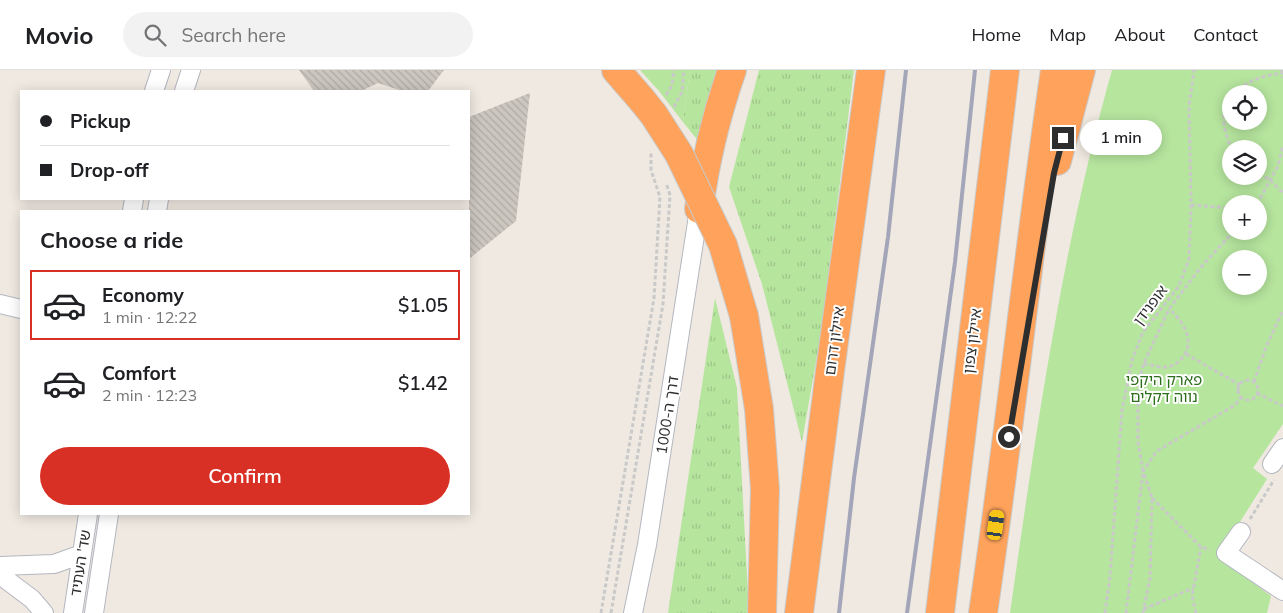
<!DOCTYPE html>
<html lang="en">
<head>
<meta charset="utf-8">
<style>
  body { margin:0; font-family:Mulish,"Noto Sans Hebrew",sans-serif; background:#f2f2f2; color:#202124; height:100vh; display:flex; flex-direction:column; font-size:19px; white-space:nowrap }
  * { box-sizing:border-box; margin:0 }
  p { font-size:16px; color:#757577 }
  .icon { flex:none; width:28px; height:28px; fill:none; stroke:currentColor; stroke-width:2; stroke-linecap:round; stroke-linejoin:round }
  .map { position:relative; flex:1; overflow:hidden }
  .drawer { position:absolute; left:20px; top:140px; width:450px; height:305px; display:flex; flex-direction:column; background:#fff; border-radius:0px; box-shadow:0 2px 12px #0003 }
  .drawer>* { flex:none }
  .guide { position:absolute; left:20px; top:20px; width:450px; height:110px; border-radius:0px; box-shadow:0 2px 12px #0003; display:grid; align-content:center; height:110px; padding:0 20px; background:#fff }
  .buttons { position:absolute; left:1222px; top:15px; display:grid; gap:10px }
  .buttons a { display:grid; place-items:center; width:45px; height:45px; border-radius:50%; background:#fff; box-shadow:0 2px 12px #0003; font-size:25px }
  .end { position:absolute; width:22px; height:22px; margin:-11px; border:6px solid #2e2e2e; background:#fff; box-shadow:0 0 0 2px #fff }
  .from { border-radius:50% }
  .bubble { position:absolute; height:35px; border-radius:18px; background:#fff; box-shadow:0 2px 12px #0003; font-size:16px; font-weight:600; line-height:35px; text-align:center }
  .car { position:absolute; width:15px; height:30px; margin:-15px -8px; border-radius:6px; box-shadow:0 0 4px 1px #0007; background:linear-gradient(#f5c518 24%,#345 0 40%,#f5c518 0 76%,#345 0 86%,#f5c518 0) }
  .guide b { display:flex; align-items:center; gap:18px; height:48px; font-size:19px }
  .guide b+b { border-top:1px solid #e0e0e0 }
  .guide i { width:12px; height:12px; background:#202124 }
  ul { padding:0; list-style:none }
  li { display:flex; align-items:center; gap:15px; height:70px; margin:0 10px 8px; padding:0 10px; border:2px solid transparent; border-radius:0px }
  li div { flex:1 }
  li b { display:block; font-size:19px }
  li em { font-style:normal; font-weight:600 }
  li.selected { border-color:#d93025 }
  li>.icon { width:45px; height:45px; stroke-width:1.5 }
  h2 { padding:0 20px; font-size:22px; line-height:60px }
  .action { display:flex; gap:10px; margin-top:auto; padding:10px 20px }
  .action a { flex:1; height:58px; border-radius:30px; background:#d93025; color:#fff; font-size:20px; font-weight:600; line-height:58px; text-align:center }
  header { display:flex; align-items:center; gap:30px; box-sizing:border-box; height:70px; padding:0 25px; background:#fff; border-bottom:1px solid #e0e0e0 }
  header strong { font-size:24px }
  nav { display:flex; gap:28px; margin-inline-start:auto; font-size:18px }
  .search { width:350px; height:45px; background:#f2f2f2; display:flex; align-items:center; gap:12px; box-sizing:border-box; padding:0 18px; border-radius:28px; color:#757577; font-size:19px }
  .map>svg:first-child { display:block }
</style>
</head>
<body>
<header>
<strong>Movio</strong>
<div class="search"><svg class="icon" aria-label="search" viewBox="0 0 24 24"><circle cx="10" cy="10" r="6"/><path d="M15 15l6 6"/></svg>Search here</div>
<nav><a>Home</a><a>Map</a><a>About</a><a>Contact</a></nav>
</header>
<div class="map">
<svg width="1283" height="543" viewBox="0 0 1283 543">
  <defs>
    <pattern id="grass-tufts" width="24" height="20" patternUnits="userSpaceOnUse" patternTransform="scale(1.25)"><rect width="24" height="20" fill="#b6e59e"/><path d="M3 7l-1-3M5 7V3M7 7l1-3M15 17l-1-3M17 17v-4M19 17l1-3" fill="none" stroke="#9dc588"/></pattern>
    <pattern id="building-back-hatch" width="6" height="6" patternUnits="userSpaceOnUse" patternTransform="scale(1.25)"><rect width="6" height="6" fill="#cbc7bf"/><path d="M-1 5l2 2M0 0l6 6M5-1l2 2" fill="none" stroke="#afaba4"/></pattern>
  </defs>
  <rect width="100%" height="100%" fill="#efe9e1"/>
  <path fill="url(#grass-tufts)" d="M690 0H718L700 73 683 52Z
    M759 0H854L821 263 802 372 762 214 729 117Z
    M715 228 737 318 749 543H668Z"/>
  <path fill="#b6e59e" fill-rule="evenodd" d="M640 0H690L683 52 659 21Z
    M1112 0H1283V354L1253 398 1267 409 1218 487 1271 526 1267 543H1010C1036 361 1062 178 1112 0ZM1231 24H1259V51H1231ZM1231 79H1259V106H1231ZM1231 134H1259V161H1231ZM1231 189H1259V216H1231Z"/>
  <path fill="url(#building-back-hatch)" d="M299 0H444L428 21H402L378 13 361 21H314Z
    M530 23 516 151 469 189V47Z"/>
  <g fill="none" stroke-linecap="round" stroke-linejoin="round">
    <g stroke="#b4b7c1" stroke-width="20">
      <path id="minor" d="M154 21 161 0
        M184 21 191 0
        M132 141 134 129
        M157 141 159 129
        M0 234 21 239
        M1272 394 1283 378
        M1241 462 1226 483 1283 521
        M0 496 54 494 82 484
        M0 505 32 529 44 543
        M73 543 88 444
        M94 543 109 444
        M633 543 647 475 698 146"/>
    </g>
    <g stroke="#c9c9c9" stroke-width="30">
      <path id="motorway" d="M616 0 642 30
        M1057 91 1081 0
        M699 139C705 91 716 46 732 0
        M744 246 759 339 765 419 762 543
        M799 543 830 301 871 0
        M940 543 1005 0
        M983 543C1010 362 1028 181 1055 0"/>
    </g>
    <path stroke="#c9c9c9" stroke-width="3" stroke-dasharray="4 2.5" stroke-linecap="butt" d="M1281 0 1283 8
      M1234 24C1247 10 1265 5 1283 3
      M666 25 672 15 674 0
      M1231 27C1219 41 1224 63 1232 79
      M674 37 682 22 684 0
      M1259 104 1269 109 1283 123
      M1257 134 1278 96 1283 75
      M1191 135 1231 138
      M1186 284 1240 315
      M1144 293C1151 295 1159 298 1167 297 1174 296 1179 292 1183 287 1196 270 1182 250 1169 239
      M1238 320a10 10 0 1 1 20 0a10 10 0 1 1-20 0Z
      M1254 312 1266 277 1283 240
      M1257 323 1283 336
      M1152 428 1201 477 1210 480
      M1250 449 1274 410
      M1144 539 1193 518
      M601 543 654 228 660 127 651 100V81
      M611 543 663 234 670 125 666 113
      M1105 543 1110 506 1122 340 1132 290 1143 262 1179 216 1189 189 1191 135 1189 36 1194 0
      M1126 543 1143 401 1138 372V314L1144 293 1169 239 1201 197 1234 161
      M1143 543 1150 508 1152 428 1143 401 1157 381 1235 335 1241 327
      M1196 543 1192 526 1201 477"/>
    <use href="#minor" stroke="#fff" stroke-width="18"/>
    <use href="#motorway" stroke="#ffa35c" stroke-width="28"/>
    <path stroke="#a3a6b8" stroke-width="4" d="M839 543 854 408 888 167 906 0
      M907 543 955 192 975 0"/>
    <g stroke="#c9c9c9" stroke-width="30" stroke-linecap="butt">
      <path id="motorway-bridge" d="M642 30 654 45 679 84 723 175 744 246"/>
    </g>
    <use href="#motorway-bridge" stroke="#ffa35c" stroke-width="28"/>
  </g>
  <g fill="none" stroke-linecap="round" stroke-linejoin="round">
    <path stroke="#2e2e2e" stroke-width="6" d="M1009 367 1054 103 1063 68"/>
  </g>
  <g text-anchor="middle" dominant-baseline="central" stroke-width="4" stroke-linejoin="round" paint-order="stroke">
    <g font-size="15" fill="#2e2e2e" stroke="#fff">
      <text transform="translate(1150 235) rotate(-53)">אופנידן</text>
      <text transform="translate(834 271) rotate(-82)">איילון דרום</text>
      <text transform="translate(972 271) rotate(-83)">איילון צפון</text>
      <text transform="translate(667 345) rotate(-81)">דרך ה-1000</text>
      <text transform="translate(80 493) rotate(-81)">שד' העתיד</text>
    </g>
    <g font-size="15" fill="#2c6e1b" stroke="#fff">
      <text x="1164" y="309">פארק היקפי<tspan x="1164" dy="17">נווה דקלים</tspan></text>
    </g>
  </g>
</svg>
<div class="buttons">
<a><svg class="icon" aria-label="locate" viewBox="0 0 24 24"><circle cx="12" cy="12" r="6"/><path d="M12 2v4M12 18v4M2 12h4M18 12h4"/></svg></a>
<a><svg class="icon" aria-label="layers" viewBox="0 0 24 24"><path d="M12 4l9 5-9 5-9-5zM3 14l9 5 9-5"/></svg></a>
<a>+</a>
<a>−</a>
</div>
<i class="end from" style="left:1009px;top:367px"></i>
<i class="end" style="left:1063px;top:68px"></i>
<div class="bubble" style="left:1080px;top:50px;width:82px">1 min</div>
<i class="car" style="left:996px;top:455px;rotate:8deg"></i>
<div class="guide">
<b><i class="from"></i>Pickup</b>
<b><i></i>Drop-off</b>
</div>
<section class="drawer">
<h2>Choose a ride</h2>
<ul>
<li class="selected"><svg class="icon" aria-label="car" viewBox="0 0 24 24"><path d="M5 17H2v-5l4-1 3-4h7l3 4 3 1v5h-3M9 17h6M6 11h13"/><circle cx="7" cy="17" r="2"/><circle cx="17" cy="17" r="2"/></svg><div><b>Economy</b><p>1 min · 12:22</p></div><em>$1.05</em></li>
<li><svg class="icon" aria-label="car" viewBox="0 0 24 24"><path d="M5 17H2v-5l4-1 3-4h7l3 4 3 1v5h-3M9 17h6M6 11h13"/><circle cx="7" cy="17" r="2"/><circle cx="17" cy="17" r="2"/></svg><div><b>Comfort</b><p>2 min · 12:23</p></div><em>$1.42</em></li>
</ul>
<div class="action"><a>Confirm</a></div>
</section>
</div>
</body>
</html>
